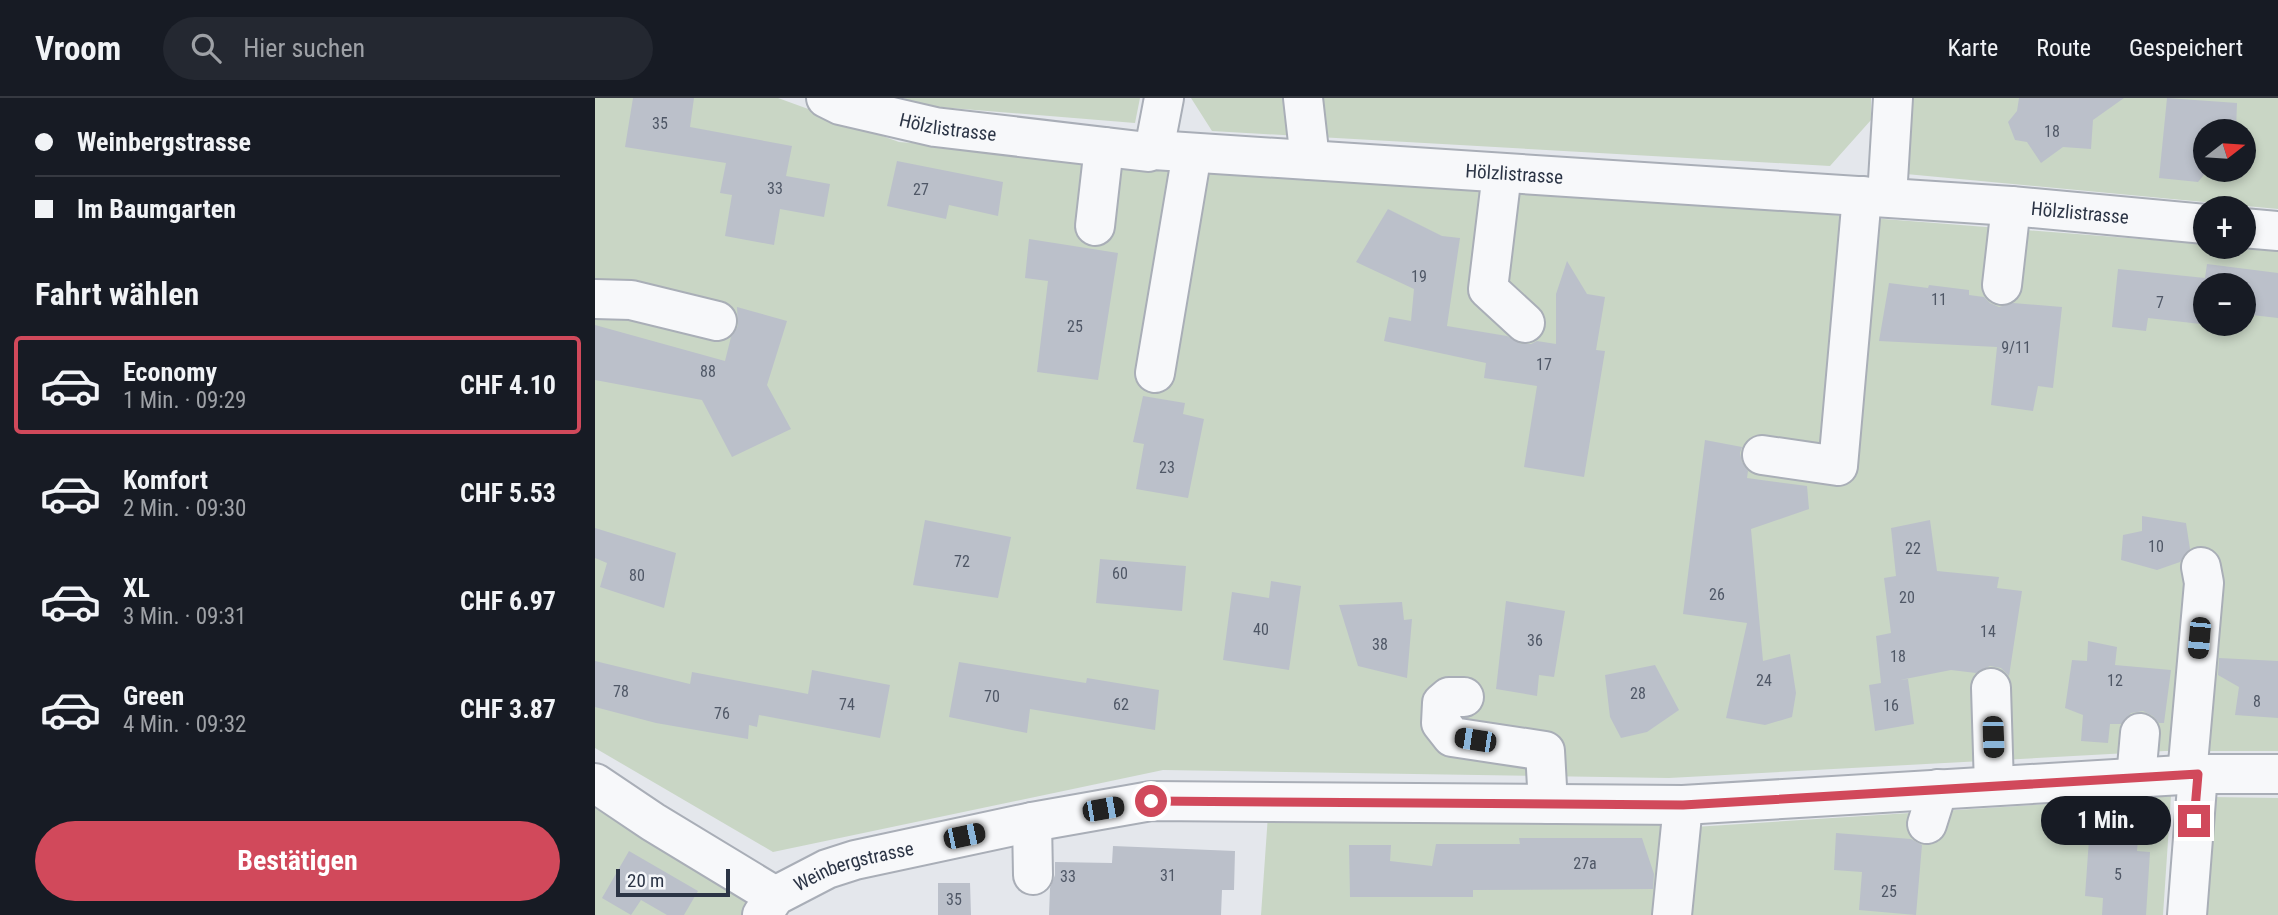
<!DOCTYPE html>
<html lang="de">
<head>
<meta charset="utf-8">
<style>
  body { margin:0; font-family:"Roboto Condensed",sans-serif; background:#242831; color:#f1f3f6; height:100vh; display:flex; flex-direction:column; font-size:26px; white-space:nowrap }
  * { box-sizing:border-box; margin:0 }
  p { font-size:23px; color:#9ea1a6 }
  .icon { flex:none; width:38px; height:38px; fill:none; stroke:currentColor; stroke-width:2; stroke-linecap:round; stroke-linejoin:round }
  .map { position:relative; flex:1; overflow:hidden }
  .sheet { display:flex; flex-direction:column; background:#171b24; width:595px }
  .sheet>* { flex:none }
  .top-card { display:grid; align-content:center; height:154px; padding:0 35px; background:#171b24 }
  .needle { width:46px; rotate:73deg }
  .controls { position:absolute; left:1598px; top:21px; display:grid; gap:14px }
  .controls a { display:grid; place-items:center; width:63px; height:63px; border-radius:50%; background:#171b24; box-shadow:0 4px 10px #0003; font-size:35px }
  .scale { position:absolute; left:21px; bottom:18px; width:114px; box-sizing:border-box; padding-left:7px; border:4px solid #2b3445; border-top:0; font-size:19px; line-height:24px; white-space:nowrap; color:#2b3445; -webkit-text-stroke:5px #f4f6f9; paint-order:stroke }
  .end { position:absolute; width:32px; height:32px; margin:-16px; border:9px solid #d1495b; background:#fff; box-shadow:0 0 0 4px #fff }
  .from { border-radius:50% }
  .bubble { position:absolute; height:49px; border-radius:24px; background:#171b24; box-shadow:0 4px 10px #0003; font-size:23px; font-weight:700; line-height:49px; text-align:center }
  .car { position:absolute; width:21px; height:42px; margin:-21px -10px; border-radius:9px; box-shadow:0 0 5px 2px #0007; background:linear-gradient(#222 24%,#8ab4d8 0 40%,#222 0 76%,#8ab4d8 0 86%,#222 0) }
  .top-card b { display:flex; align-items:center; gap:24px; height:66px; font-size:26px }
  .top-card b+b { border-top:2px solid #363941 }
  .top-card i { width:18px; height:18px; background:#f1f3f6 }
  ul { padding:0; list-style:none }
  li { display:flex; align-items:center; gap:21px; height:98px; margin:0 14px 10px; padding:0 21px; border:4px solid transparent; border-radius:7px }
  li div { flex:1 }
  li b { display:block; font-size:26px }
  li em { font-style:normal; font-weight:700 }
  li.selected { border-color:#d1495b }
  li>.icon { width:63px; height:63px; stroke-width:1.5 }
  h2 { padding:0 35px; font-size:32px; line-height:84px }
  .button { display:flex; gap:14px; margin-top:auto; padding:14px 35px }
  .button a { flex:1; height:80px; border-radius:42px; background:#d1495b; color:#fff; font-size:28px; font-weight:700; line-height:80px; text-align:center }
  header { display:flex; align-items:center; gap:42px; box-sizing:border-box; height:98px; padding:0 35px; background:#171b24; border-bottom:2px solid #363941 }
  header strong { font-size:33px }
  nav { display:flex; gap:38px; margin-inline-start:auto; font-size:24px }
  .search { width:490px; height:63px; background:#242831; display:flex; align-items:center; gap:18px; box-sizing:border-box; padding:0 24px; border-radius:38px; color:#9ea1a6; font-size:26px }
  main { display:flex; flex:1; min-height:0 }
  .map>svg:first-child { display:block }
</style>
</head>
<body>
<header>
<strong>Vroom</strong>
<div class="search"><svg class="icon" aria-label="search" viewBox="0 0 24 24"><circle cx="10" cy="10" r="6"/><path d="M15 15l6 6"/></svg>Hier suchen</div>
<nav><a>Karte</a><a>Route</a><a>Gespeichert</a></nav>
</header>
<main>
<section class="sheet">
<div class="top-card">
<b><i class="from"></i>Weinbergstrasse</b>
<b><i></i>Im Baumgarten</b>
</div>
<h2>Fahrt wählen</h2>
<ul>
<li class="selected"><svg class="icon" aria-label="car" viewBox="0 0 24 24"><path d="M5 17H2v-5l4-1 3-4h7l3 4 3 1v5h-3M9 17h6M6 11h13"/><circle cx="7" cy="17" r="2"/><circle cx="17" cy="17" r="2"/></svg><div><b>Economy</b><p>1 Min. · 09:29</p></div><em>CHF 4.10</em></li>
<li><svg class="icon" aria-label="car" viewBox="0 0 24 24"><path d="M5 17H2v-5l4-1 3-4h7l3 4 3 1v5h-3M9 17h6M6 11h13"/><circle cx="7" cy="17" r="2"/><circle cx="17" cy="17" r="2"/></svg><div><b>Komfort</b><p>2 Min. · 09:30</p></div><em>CHF 5.53</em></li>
<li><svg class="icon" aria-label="car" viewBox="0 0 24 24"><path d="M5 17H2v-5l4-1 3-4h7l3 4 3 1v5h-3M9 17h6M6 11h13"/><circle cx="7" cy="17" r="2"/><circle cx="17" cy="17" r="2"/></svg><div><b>XL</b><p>3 Min. · 09:31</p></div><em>CHF 6.97</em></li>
<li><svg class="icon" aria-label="car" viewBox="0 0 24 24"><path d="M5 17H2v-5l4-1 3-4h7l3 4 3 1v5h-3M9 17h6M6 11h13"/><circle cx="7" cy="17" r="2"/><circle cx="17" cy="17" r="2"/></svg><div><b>Green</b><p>4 Min. · 09:32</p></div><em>CHF 3.87</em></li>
</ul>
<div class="button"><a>Bestätigen</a></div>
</section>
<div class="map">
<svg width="1683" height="817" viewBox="0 0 1683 817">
  <rect width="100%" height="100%" fill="#e4e7ec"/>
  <path fill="#c9d6c5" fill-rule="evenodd" d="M0 0H183L304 44 1610 146V149L1683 152V653H1570L1074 680 568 672 178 754 0 650ZM1610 187H1648V226H1610Z
    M308 0H545L540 25 331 8Z
    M596 0H1276V22L1235 68 617 33Z
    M1315 0H1683V111L1311 76ZM1610 33H1648V72H1610Z
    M1576 698 1568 817H1091L1099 729Z
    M1616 699 1683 700V817H1610Z
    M0 710 155 802 147 817H0Z
    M673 717 1068 722 1072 817H666Z"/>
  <path fill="#bbc0ca" d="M38 0H99L95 29 197 48 191 78 235 86 229 119 185 111 179 147 130 138 137 97 125 95 131 65 30 49Z
    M1424 0H1529L1498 22 1496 51 1468 49 1446 65 1432 44 1420 42 1413 24 1422 13Z
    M1572 0 1642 5 1641 33H1610V72H1613L1603 84 1564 80Z
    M302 63 408 84 403 118 354 107 351 121 292 108Z
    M793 111 847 138 865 140 852 228 912 238 926 246H936L942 243 961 246V196L972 163 992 196 1010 199 1001 252 1010 253 989 379 929 369 942 288 889 280 891 265 789 243 794 219 816 223 819 191 761 164Z
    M434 141 523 155 503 282 442 274 453 183 430 180Z
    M1612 166 1683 175V220L1648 216V187H1610V226H1632V229L1553 220 1551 233 1517 229 1523 171 1610 180Z
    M1294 185 1333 190 1334 187 1374 192V197L1389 199 1395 205 1404 209 1418 205 1467 209 1458 290 1443 288 1438 313 1396 307 1402 249 1284 243Z
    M142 209 192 223 172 287 196 331 137 359 107 302 0 282V227L130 263 136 239 143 228Z
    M548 298 590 305 588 316 609 321 593 400 541 391 549 346 538 344Z
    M1110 342 1147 349 1145 355 1147 364 1153 373 1152 380 1212 388 1214 411 1156 431 1168 563 1195 556 1201 595 1197 619 1170 627 1131 620 1152 525 1088 516Z
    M1547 418 1591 425 1595 451 1585 464 1562 472 1526 462 1528 437 1547 433Z
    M330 422 416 439 403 500 318 487Z
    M1335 422 1342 473 1404 479 1402 490 1427 493 1414 578 1406 570 1395 568 1381 575 1356 572 1305 582 1313 581 1319 626 1280 633 1274 587 1286 585 1281 538 1296 535 1289 480 1301 478 1296 430Z
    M0 430 81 455 69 510 5 489 12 465 0 460Z
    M505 461 591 468 587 513 501 505Z
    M676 483 706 488 694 572 628 562 637 494 674 500Z
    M911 503 970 513 959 579 944 577 942 598 901 591Z
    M807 504 809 522 817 521 812 580 763 568 744 507Z
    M1493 543 1522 549 1520 567 1576 572 1569 625H1564L1558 618 1548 613 1536 615 1526 626H1515L1513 645 1486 643 1488 617 1470 610 1477 562 1492 563Z
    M1624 560 1683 563V620L1640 617 1644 589 1623 577Z
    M0 563 95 586 97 574 213 596 217 572 295 587 285 640 164 617 162 629 154 627 153 641 61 625 0 609Z
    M364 564 491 585 492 580 564 592 560 632 435 611 432 635 354 619Z
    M1060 567 1084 612 1052 634 1026 640 1015 619 1010 577Z
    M1496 713 1545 717 1542 753 1555 754 1551 817H1507L1508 800 1490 798Z
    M1241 735 1316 741 1327 747 1321 817 1264 812 1267 774 1239 772Z
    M924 740H1047L1059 776 1058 791 878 792V799H755L754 747H796L795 763 837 768 841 746H925Z
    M518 748 640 753 639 792H627L626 817H454L455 790 460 777V764L517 765Z
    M34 753 103 793 89 817H72L46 802 36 817 7 800Z
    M343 785H375L376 817H343Z"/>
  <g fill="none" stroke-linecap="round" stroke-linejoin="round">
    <g stroke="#a9aeb7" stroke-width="42">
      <g id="minor">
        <path id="s1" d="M231 0 245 7 340 29 553 54 559 52 1416 108 1610 126"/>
        <path d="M708 0 715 62"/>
        <path d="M559 52 569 0"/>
        <path d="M907 75 893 191 930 225"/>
        <path d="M1292 99 1298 0"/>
        <path d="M500 128 509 49"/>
        <path d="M1648 130 1683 133"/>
        <path d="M1407 187 1416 108"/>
        <path d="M0 201 36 202 122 223"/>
        <path d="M560 275 597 55"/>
        <path d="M1167 357 1243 368 1267 98"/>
        <path d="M1396 590 1399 688"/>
        <path d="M869 599H854L847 605 846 625 857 639 950 653 953 706"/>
        <path d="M1592 677 1609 485 1606 469"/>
        <path d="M1541 680 1545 635"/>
        <path d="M0 685 58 724 180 798"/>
        <path d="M437 724 438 777"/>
        <path d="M1332 726 1343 691"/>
        <path id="s2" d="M167 817 180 798 232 771 260 762 437 724 556 703 1088 707 1603 676H1683"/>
        <path d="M1077 817 1088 707"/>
        <path d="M1592 817 1603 676"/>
      </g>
    </g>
    <use href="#minor" stroke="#f7f8fa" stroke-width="38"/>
  </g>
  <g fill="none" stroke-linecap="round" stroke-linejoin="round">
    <path stroke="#d1495b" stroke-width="9" d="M556 703 1088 707 1603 676 1599 723"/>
  </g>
  <g text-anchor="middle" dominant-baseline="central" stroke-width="7" stroke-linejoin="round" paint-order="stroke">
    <g font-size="16" fill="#4f5766">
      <text x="65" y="25">35</text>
      <text x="1457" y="33">18</text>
      <text x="180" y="90">33</text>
      <text x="326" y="91">27</text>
      <text x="824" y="178">19</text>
      <text x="1344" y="201">11</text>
      <text x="1565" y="204">7</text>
      <text x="480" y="228">25</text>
      <text x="1421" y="249">9/11</text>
      <text x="949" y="266">17</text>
      <text x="113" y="273">88</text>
      <text x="572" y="369">23</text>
      <text x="1561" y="448">10</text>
      <text x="1318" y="450">22</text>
      <text x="367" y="463">72</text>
      <text x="525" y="475">60</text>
      <text x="42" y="477">80</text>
      <text x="1122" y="496">26</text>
      <text x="1312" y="499">20</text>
      <text x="666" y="531">40</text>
      <text x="1393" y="533">14</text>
      <text x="940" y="542">36</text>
      <text x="785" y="546">38</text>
      <text x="1303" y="558">18</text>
      <text x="1169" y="582">24</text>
      <text x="1520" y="582">12</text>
      <text x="26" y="593">78</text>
      <text x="1043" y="595">28</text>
      <text x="397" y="598">70</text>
      <text x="1662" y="603">8</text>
      <text x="252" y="606">74</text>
      <text x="526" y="606">62</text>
      <text x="1296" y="607">16</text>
      <text x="127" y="615">76</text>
      <text x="990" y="765">27a</text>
      <text x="1523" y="776">5</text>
      <text x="573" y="777">31</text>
      <text x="473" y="778">33</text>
      <text x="1294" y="793">25</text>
      <text x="359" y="801">35</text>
    </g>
    <g font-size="19" fill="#2b3445" stroke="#f4f6f9">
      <text stroke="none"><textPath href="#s1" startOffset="126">Hölzlistrasse</textPath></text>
      <text stroke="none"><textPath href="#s1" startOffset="695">Hölzlistrasse</textPath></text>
      <text stroke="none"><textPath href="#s1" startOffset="1262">Hölzlistrasse</textPath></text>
      <text stroke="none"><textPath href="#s2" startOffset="108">Weinbergstrasse</textPath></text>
    </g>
  </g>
</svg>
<div class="controls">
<a><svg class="needle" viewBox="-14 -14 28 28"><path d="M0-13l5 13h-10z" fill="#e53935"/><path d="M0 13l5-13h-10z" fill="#9ea1a6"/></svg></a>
<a>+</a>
<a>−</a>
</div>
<div class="scale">20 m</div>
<i class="end from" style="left:556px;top:703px"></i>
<i class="end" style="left:1599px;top:723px"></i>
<div class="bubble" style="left:1446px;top:698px;width:130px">1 Min.</div>
<i class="car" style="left:1604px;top:540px;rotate:185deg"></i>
<i class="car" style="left:1398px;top:639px;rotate:178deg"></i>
<i class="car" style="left:880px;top:642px;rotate:279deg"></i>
<i class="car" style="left:508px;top:711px;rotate:80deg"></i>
<i class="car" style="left:369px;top:738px;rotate:78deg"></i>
</div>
</main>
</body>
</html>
